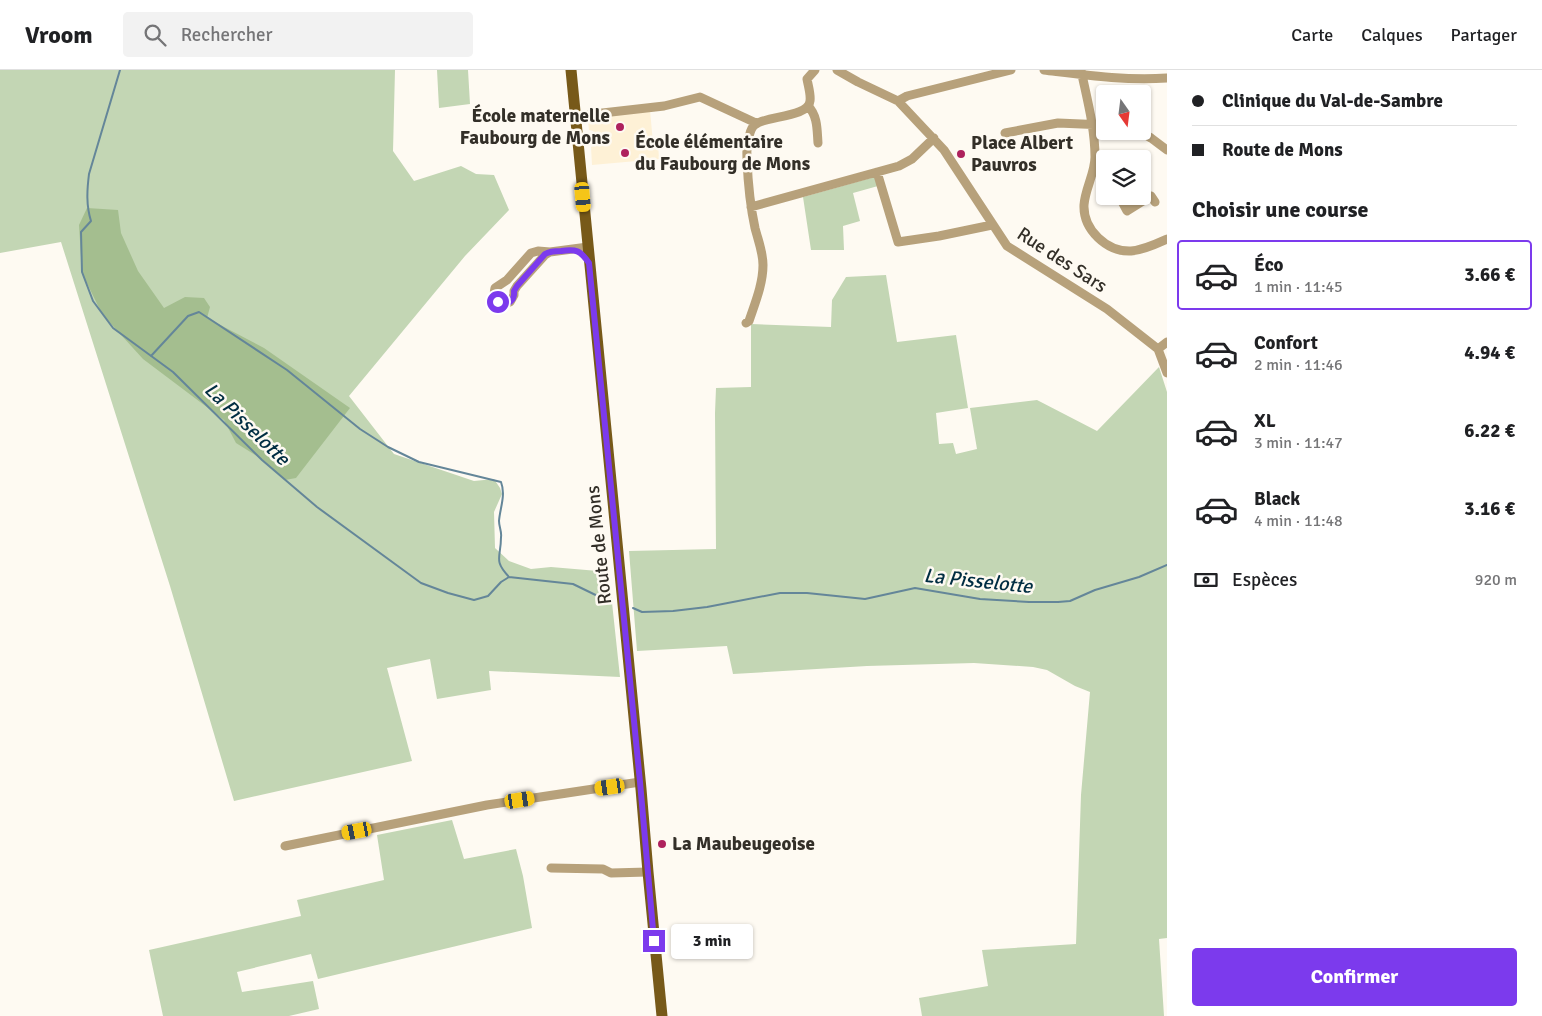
<!DOCTYPE html>
<html lang="fr">
<head>
<meta charset="utf-8">
<style>
  body { margin:0; font-family:Signika,sans-serif; background:#f2f2f2; color:#202124; height:100vh; display:flex; flex-direction:column; font-size:19px; white-space:nowrap }
  * { box-sizing:border-box; margin:0 }
  p { font-size:16px; color:#757577 }
  .icon { flex:none; width:28px; height:28px; fill:none; stroke:currentColor; stroke-width:2; stroke-linecap:round; stroke-linejoin:round }
  .map { position:relative; flex:1; overflow:hidden }
  .panel { display:flex; flex-direction:column; background:#fff; width:375px }
  .panel>* { flex:none }
  .top-card { display:grid; align-content:center; height:110px; padding:0 25px; background:#fff }
  .needle { width:32px; rotate:166deg }
  .fabs { position:absolute; left:1096px; top:15px; display:grid; gap:10px }
  .fabs a { display:grid; place-items:center; width:55px; height:55px; border-radius:5px; background:#fff; box-shadow:0 1px 4px #0004; font-size:25px }
  .end { position:absolute; width:22px; height:22px; margin:-11px; border:6px solid #7c3aed; background:#fff; box-shadow:0 0 0 2px #fff }
  .from { border-radius:50% }
  .bubble { position:absolute; height:35px; border-radius:5px; background:#fff; box-shadow:0 1px 4px #0004; font-size:16px; font-weight:800; line-height:35px; text-align:center }
  .car { position:absolute; width:15px; height:30px; margin:-15px -8px; border-radius:6px; box-shadow:0 0 4px 1px #0007; background:linear-gradient(#f5c518 24%,#345 0 40%,#f5c518 0 76%,#345 0 86%,#f5c518 0) }
  .top-card b { display:flex; align-items:center; gap:18px; height:48px; font-size:19px }
  .top-card b+b { border-top:1px solid #e0e0e0 }
  .top-card i { width:12px; height:12px; background:#202124 }
  ul { padding:0; list-style:none }
  li { display:flex; align-items:center; gap:15px; height:70px; margin:0 10px 8px; padding:0 15px; border:2px solid transparent; border-radius:5px }
  li div { flex:1 }
  li b { display:block; font-size:19px }
  li em { font-style:normal; font-weight:800 }
  li.active { border-color:#7c3aed }
  li>.icon { width:45px; height:45px; stroke-width:1.5 }
  h2 { padding:0 25px; font-size:22px; line-height:60px }
  .pay { display:flex; align-items:center; gap:12px; height:55px; padding:0 25px; font-size:19px }
  .pay p { margin-inline-start:auto }
  .primary-button { display:flex; gap:10px; margin-top:auto; padding:10px 25px }
  .primary-button a { flex:1; height:58px; border-radius:5px; background:#7c3aed; color:#fff; font-size:20px; font-weight:800; line-height:58px; text-align:center }
  header { display:flex; align-items:center; gap:30px; box-sizing:border-box; height:70px; padding:0 25px; background:#fff; border-bottom:1px solid #e0e0e0 }
  header strong { font-size:24px }
  nav { display:flex; gap:28px; margin-inline-start:auto; font-size:18px }
  .search { width:350px; height:45px; background:#f2f2f2; display:flex; align-items:center; gap:12px; box-sizing:border-box; padding:0 18px; border-radius:5px; color:#757577; font-size:19px }
  main { display:flex; flex:1; min-height:0 }
  .map>svg:first-child { display:block }
</style>
</head>
<body>
<header>
<strong>Vroom</strong>
<div class="search"><svg class="icon" aria-label="search" viewBox="0 0 24 24"><circle cx="10" cy="10" r="6"/><path d="M15 15l6 6"/></svg>Rechercher</div>
<nav><a>Carte</a><a>Calques</a><a>Partager</a></nav>
</header>
<main>
<div class="map">
<svg width="1167" height="946" viewBox="0 0 1167 946">
  <rect width="100%" height="100%" fill="#fefaf2"/>
  <path fill="#fef1d6" d="M650 40 653 73H658L659 89 592 95 591 77 594 75 593 61 589 60 588 51 589 48Z"/>
  <path fill="#c3d6b4" d="M0 0H395L393 81 414 111 461 96 476 104 494 105 509 140 465 186 349 326 394 384 474 411 494 409 500 418 502 424 494 442 495 478 509 491 531 499 551 497 598 501V514H610L620 607 489 601 491 620 437 629 430 589 387 598 412 691 234 731 170 516 61 172 0 183Z
    M437 0H468L470 34 439 38Z
    M871 108H875L878 116 853 123 860 151 843 156 844 180H811L803 127Z
    M886 205 897 272 956 265 968 338 936 343 939 374 953 373 956 384 977 379 970 338 1037 330 1097 361 1159 297 1167 322V868L1159 869 1164 946H922L919 928 988 916 982 880 1076 874 1081 725 1090 622 1075 616 1047 600 1033 597 974 593 867 596 733 604 727 576 637 581 629 481 716 479 715 343 716 318 751 317V254L831 257 832 230 846 207Z
    M452 750 464 789 516 779 523 806 532 858 318 909 311 884 237 902 242 922 313 911 319 939 289 946H163L149 880 301 846 297 830 384 810 377 765Z"/>
  <path fill="#a4be8f" d="M87 138 118 140 121 163 138 201 164 238 185 227 204 228 210 237 207 248 264 278 350 338 296 408 285 410 263 390 236 373 224 350 143 289 102 244 82 203 79 155Z"/>
  <g fill="none" stroke-linecap="round" stroke-linejoin="round">
    <path stroke="#648699" stroke-width="2" d="M120 0 89 104C87 120 86 135 91 151L81 162 82 202 93 231 113 258 173 302 262 390 317 437 421 513 448 523 474 530 488 526 501 512 509 507 573 514 610 532
      M151 286 188 246 199 242 287 300 360 359 388 377 419 392 501 412C506 425 500 438 499 451 499 457 502 462 501 467 501 488 493 490 509 507
      M633 538 642 542 673 541 707 537 780 523H807L865 529 915 518 980 529 1029 532H1058L1070 531 1095 520 1139 507 1167 495"/>
    <path stroke="#b7a17b" stroke-width="9" d="M837 0 858 12 898 31 944 80 1007 176 1107 239 1158 279 1167 303
      M1044 0C1085 5 1126 11 1167 8
      M1081 0C1087 29 1095 58 1095 87 1095 103 1085 119 1084 135 1083 160 1107 182 1131 181 1144 180 1156 174 1167 169
      M898 31 907 26 1011 0
      M808 36C818 46 817 61 818 73
      M576 46 664 36 700 27 756 53
      M1139 61 1151 68 1167 80
      M1005 63 1058 53 1105 55
      M1096 88 1105 94
      M877 102 898 172 939 166 992 155
      M1119 126 1127 141 1151 126 1155 132
      M751 137 899 96 912 89 934 68
      M550 182 545 185 517 216 514 221V225L510 232 503 234C495 231 493 226 495 218L507 210 531 183 538 181 550 182 588 177
      M746 253 749 251C755 233 763 214 763 195 763 182 758 170 755 158 750 135 748 113 747 90 747 82 746 74 749 67 750 62 752 56 756 54 767 46 809 47 810 31 811 24 808 15 807 9L815 0
      M1158 279 1167 272
      M285 776 487 735 640 712
      M551 798 603 799 611 803 648 802"/>
    <path stroke="#775919" stroke-width="11" d="M571 0 641 719 648 802 662 946"/>
  </g>
  <g fill="none" stroke-linecap="round" stroke-linejoin="round">
    <path stroke="#7c3aed" stroke-width="6" d="M498 232C508 236 515 231 514 221L517 216 545 184C550 181 555 181 561 181 576 179 580 180 589 193L640 712 654 871"/>
  </g>
  <g fill="#ae215d" stroke="#fefaf2" stroke-width="2">
    <circle cx="620" cy="57" r="5"/>
    <circle cx="625" cy="83" r="5"/>
    <circle cx="961" cy="84" r="5"/>
    <circle cx="662" cy="774" r="5"/>
  </g>
  <g text-anchor="middle" dominant-baseline="central" stroke-width="5" stroke-linejoin="round" paint-order="stroke">
    <g font-size="19" font-weight="bold" fill="#332f28" stroke="#fefaf2" text-anchor="start">
      <text x="610" y="46" text-anchor="end">École maternelle<tspan x="610" dy="22">Faubourg de Mons</tspan></text>
      <text x="635" y="72">École élémentaire<tspan x="635" dy="22">du Faubourg de Mons</tspan></text>
      <text x="971" y="73">Place Albert<tspan x="971" dy="22">Pauvros</tspan></text>
      <text x="672" y="774">La Maubeugeoise</text>
    </g>
    <g font-size="19" fill="#332f28" stroke="#fefaf2">
      <text transform="translate(1062 190) rotate(33)">Rue des Sars</text>
      <text transform="translate(599 475) rotate(-96)">Route de Mons</text>
    </g>
    <g font-size="20" font-style="italic" fill="#002d42" stroke="#fefaf2">
      <text transform="translate(247 354) rotate(44)">La Pisselotte</text>
      <text transform="translate(978 511) rotate(6)">La Pisselotte</text>
    </g>
  </g>
</svg>
<div class="fabs">
<a><svg class="needle" viewBox="-14 -14 28 28"><path d="M0-13l5 13h-10z" fill="#e53935"/><path d="M0 13l5-13h-10z" fill="#757577"/></svg></a>
<a><svg class="icon" aria-label="layers" viewBox="0 0 24 24"><path d="M12 4l9 5-9 5-9-5zM3 14l9 5 9-5"/></svg></a>
</div>
<i class="end from" style="left:498px;top:232px"></i>
<i class="end" style="left:654px;top:871px"></i>
<div class="bubble" style="left:671px;top:854px;width:82px">3 min</div>
<i class="car" style="left:583px;top:127px;rotate:175deg"></i>
<i class="car" style="left:610px;top:717px;rotate:262deg"></i>
<i class="car" style="left:520px;top:730px;rotate:81deg"></i>
<i class="car" style="left:357px;top:761px;rotate:259deg"></i>
</div>
<section class="panel">
<div class="top-card">
<b><i class="from"></i>Clinique du Val-de-Sambre</b>
<b><i></i>Route de Mons</b>
</div>
<h2>Choisir une course</h2>
<ul>
<li class="active"><svg class="icon" aria-label="car" viewBox="0 0 24 24"><path d="M5 17H2v-5l4-1 3-4h7l3 4 3 1v5h-3M9 17h6M6 11h13"/><circle cx="7" cy="17" r="2"/><circle cx="17" cy="17" r="2"/></svg><div><b>Éco</b><p>1 min · 11:45</p></div><em>3.66 €</em></li>
<li><svg class="icon" aria-label="car" viewBox="0 0 24 24"><path d="M5 17H2v-5l4-1 3-4h7l3 4 3 1v5h-3M9 17h6M6 11h13"/><circle cx="7" cy="17" r="2"/><circle cx="17" cy="17" r="2"/></svg><div><b>Confort</b><p>2 min · 11:46</p></div><em>4.94 €</em></li>
<li><svg class="icon" aria-label="car" viewBox="0 0 24 24"><path d="M5 17H2v-5l4-1 3-4h7l3 4 3 1v5h-3M9 17h6M6 11h13"/><circle cx="7" cy="17" r="2"/><circle cx="17" cy="17" r="2"/></svg><div><b>XL</b><p>3 min · 11:47</p></div><em>6.22 €</em></li>
<li><svg class="icon" aria-label="car" viewBox="0 0 24 24"><path d="M5 17H2v-5l4-1 3-4h7l3 4 3 1v5h-3M9 17h6M6 11h13"/><circle cx="7" cy="17" r="2"/><circle cx="17" cy="17" r="2"/></svg><div><b>Black</b><p>4 min · 11:48</p></div><em>3.16 €</em></li>
</ul>
<div class="pay"><svg class="icon" aria-label="cash" viewBox="0 0 24 24"><path d="M3 7h18v10H3z"/><circle cx="12" cy="12" r="2"/></svg>Espèces<p>920 m</p></div>
<div class="primary-button"><a>Confirmer</a></div>
</section>
</main>
</body>
</html>
